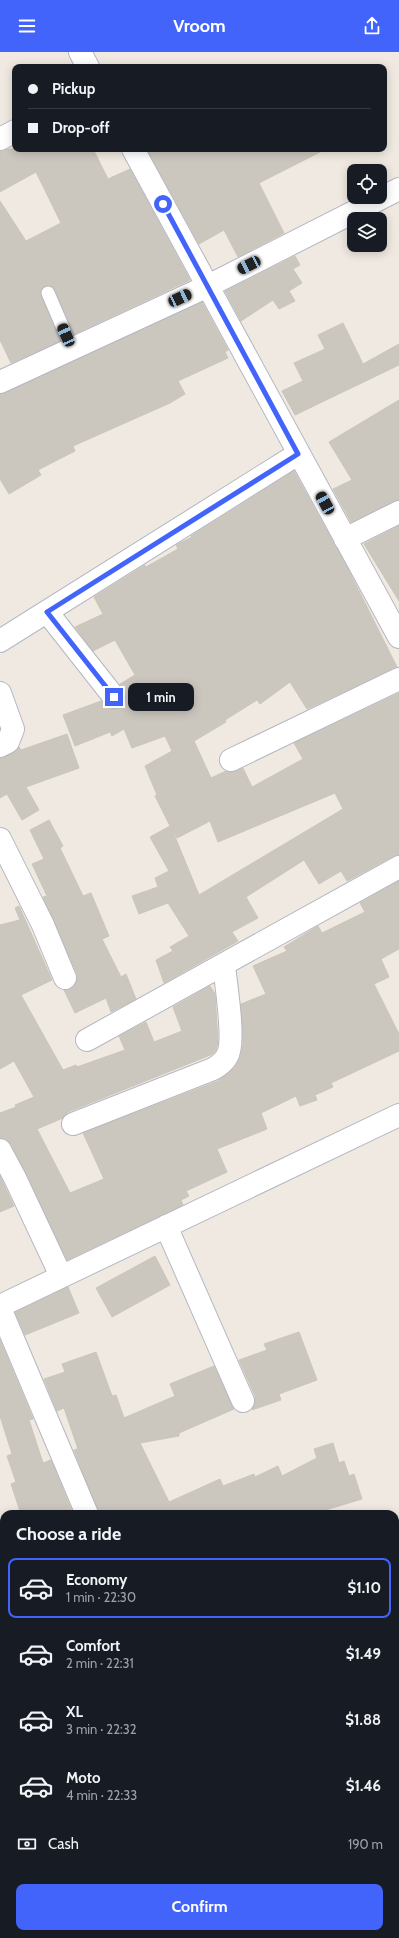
<!DOCTYPE html>
<html lang="en">
<head>
<meta charset="utf-8">
<style>
  body { margin:0; font-family:Cabin,sans-serif; background:#20242c; color:#f1f3f6; height:100vh; display:flex; flex-direction:column; font-size:15px; white-space:nowrap }
  * { box-sizing:border-box; margin:0 }
  p { font-size:13px; color:#9ea1a6 }
  .icon { flex:none; width:22px; height:22px; fill:none; stroke:currentColor; stroke-width:2; stroke-linecap:round; stroke-linejoin:round }
  .map { position:relative; flex:1; overflow:hidden }
  .drawer { position:absolute; left:0px; top:1458px; width:399px; height:428px; display:flex; flex-direction:column; background:#171b24; border-radius:12px 12px 0 0; box-shadow:0 2px 10px #0003 }
  .drawer>* { flex:none }
  .top-card { position:absolute; left:12px; top:12px; width:375px; height:88px; border-radius:8px; box-shadow:0 2px 10px #0003; display:grid; align-content:center; height:88px; padding:0 16px; background:#171b24 }
  .tools { position:absolute; left:347px; top:112px; display:grid; gap:8px }
  .tools a { display:grid; place-items:center; width:40px; height:40px; border-radius:8px; background:#171b24; box-shadow:0 2px 10px #0003; font-size:20px }
  .end { position:absolute; width:18px; height:18px; margin:-9px; border:5px solid #4264fb; background:#fff; box-shadow:0 0 0 2px #fff }
  .from { border-radius:50% }
  .bubble { position:absolute; height:28px; border-radius:8px; background:#171b24; box-shadow:0 2px 10px #0003; font-size:13px; font-weight:700; line-height:28px; text-align:center }
  .car { position:absolute; width:12px; height:24px; margin:-12px -6px; border-radius:5px; box-shadow:0 0 3px 1px #0007; background:linear-gradient(#222 24%,#8ab4d8 0 40%,#222 0 76%,#8ab4d8 0 86%,#222 0) }
  .top-card b { display:flex; align-items:center; gap:14px; height:38px; font-size:15px }
  .top-card b+b { border-top:1px solid #363941 }
  .top-card i { width:10px; height:10px; background:#f1f3f6 }
  ul { padding:0; list-style:none }
  li { display:flex; align-items:center; gap:12px; height:60px; margin:0 8px 6px; padding:0 8px; border:2px solid transparent; border-radius:8px }
  li div { flex:1 }
  li b { display:block; font-size:15px }
  li em { font-style:normal; font-weight:700 }
  li.active { border-color:#4264fb }
  li>.icon { width:36px; height:36px; stroke-width:1.5 }
  h2 { padding:0 16px; font-size:18px; line-height:48px }
  .pay { display:flex; align-items:center; gap:10px; height:44px; padding:0 16px; font-size:15px }
  .pay p { margin-inline-start:auto }
  .cta { display:flex; gap:8px; margin-top:auto; padding:8px 16px }
  .cta a { flex:1; height:46px; border-radius:8px; background:#4264fb; color:#fff; font-size:16px; font-weight:700; line-height:46px; text-align:center }
  header { display:flex; justify-content:space-between; align-items:center; height:52px; padding:0 16px; background:#4264fb; color:#fff; font-size:18px; font-weight:700 }
  .map>svg:first-child { display:block }
</style>
</head>
<body>
<header><svg class="icon" aria-label="menu" viewBox="0 0 24 24"><path d="M4 6h16M4 12h16M4 18h16"/></svg>Vroom<svg class="icon" aria-label="share" viewBox="0 0 24 24"><path d="M12 15V3M7 8l5-5 5 5M5 13v7h14v-7"/></svg></header>
<div class="map">
<svg width="399" height="1886" viewBox="0 0 399 1886">
  <rect width="100%" height="100%" fill="#efe9e1"/>
  <path fill="#cbc7bf" stroke="#cbc5ba" fill-rule="evenodd" d="M8 97H93L108 127 130 117 190 228 74 282 55 238 49 233 45 234 40 240 41 244 60 289 11 311 0 288V149L26 189 61 171 36 120 0 140V99Z
    M147 97H326L259 131 284 181 238 205 224 178 199 192Z
    M295 204 300 213 293 217 302 231 289 239 295 249 279 257 273 248 241 269 225 239Z
    M202 250 228 298 225 300 228 306 178 329 185 342 170 351 73 394 75 399 38 418 41 423 9 442 0 427V342Z
    M343 271 363 312 399 292V313L295 363 282 339 303 329 294 311 325 297 318 283Z
    M399 348V448L351 470 333 437 352 428 329 390Z
    M294 419 347 515 397 615 307 657 290 630 260 652 257 648 225 668 226 670 194 689 211 726 226 719 230 720 243 716 252 735 303 707 294 691 399 641V803L393 804 347 829 341 819 319 832 304 808 246 845 258 866 232 880 238 889 164 931 156 908 173 899 170 895 189 884 168 851 139 862 132 844 158 835 155 826 169 819 150 785 170 774 155 744 157 743 145 714 172 699 165 684 132 696 124 677 112 684 110 680 75 694 63 663 101 649 110 657H115L121 655 125 650 126 644 120 632 135 623 115 588 93 599 75 575 103 562 94 545 145 513 146 515 178 497 176 493 192 485 191 484ZM335 741 343 757 199 843 171 775 177 786 210 769 218 790Z
    M399 474V549L364 492Z
    M67 682 79 716 26 735 39 758 22 768 7 742 0 746V706L14 701 19 695 21 698Z
    M49 768 63 794 60 796 83 844 91 841 109 884 102 887 121 925 126 922 136 947 111 960 106 946 75 961 64 938 70 937 75 933 77 928V922L43 845 47 844 32 812 44 807 30 778Z
    M399 829V897L381 907 389 925 374 932 399 982V999L331 1031 333 1035 315 1043 317 1048 300 1054 296 1044 261 1061 267 1077 217 1097 227 1120 186 1139 189 1144 181 1148 183 1153 67 1208 11 1092 6 1087 0 1086V1061L16 1055 15 1053 34 1045 14 1009 0 1017V873L20 868 15 856 19 854 52 928 21 943 63 1018 76 1013 77 1015 125 998 119 984 146 970 154 990 182 979 173 955 210 934 215 942 218 990 216 998 213 1002 68 1060 63 1066 37 1077 70 1141 104 1127 83 1081 218 1029 234 1016 240 1006 243 993 241 952 266 942 253 914 287 899 284 895 318 874 322 881 365 860 360 851Z
    M0 1124 14 1154 0 1160Z
    M155 1204 170 1233 112 1265 96 1236Z
    M68 1235 79 1261 25 1283 15 1260Z
    M299 1280 317 1328 279 1342 281 1348 252 1358 255 1351V1344L239 1308 267 1298 264 1292Z
    M0 1288 33 1367 29 1368 43 1411 51 1408 73 1462H21L11 1432 16 1430 7 1404 12 1402 0 1364Z
    M96 1300 112 1344 116 1343 124 1366 175 1344 170 1332 214 1314 234 1357 179 1381V1384L140 1391 169 1450 220 1427 223 1434 254 1422 255 1425 278 1414 282 1424 317 1406 314 1397 333 1391 339 1411 344 1409 349 1424 354 1422 362 1447 312 1462H99L74 1398 78 1397 64 1356 57 1359 44 1327 65 1320 62 1312Z"/>
  <g fill="none" stroke-linecap="round" stroke-linejoin="round">
    <g stroke="#b4b7c1" stroke-width="15">
      <path id="lane" d="M48 241 72 297"/>
    </g>
    <g stroke="#b4b7c1" stroke-width="24">
      <path id="street" d="M80 0 88 15
        M0 87 15 79
        M133 97 399 585
        M0 330 208 234 399 137
        M345 487 399 460
        M47 560 114 645
        M0 589 298 402
        M0 641 13 677 8 690 0 694
        M231 708 399 627
        M0 787 43 873 65 926
        M87 988 399 815
        M73 1072 213 1017C220 1013 227 1008 229 999 234 982 226 933 224 913
        M0 1098 15 1126 61 1224
        M166 1174 243 1349
        M0 1254 399 1063
        M0 1256 87 1462
        M48 1882 49 1886
        M257 1882 259 1886"/>
    </g>
    <use href="#lane" stroke="#fff" stroke-width="13"/>
    <use href="#street" stroke="#fff" stroke-width="22"/>
  </g>
  <g fill="none" stroke-linecap="round" stroke-linejoin="round">
    <path stroke="#4264fb" stroke-width="5" d="M114 645 47 560 298 402 163 152"/>
  </g>
</svg>
<div class="tools">
<a><svg class="icon" aria-label="locate" viewBox="0 0 24 24"><circle cx="12" cy="12" r="6"/><path d="M12 2v4M12 18v4M2 12h4M18 12h4"/></svg></a>
<a><svg class="icon" aria-label="layers" viewBox="0 0 24 24"><path d="M12 4l9 5-9 5-9-5zM3 14l9 5 9-5"/></svg></a>
</div>
<i class="end from" style="left:163px;top:152px"></i>
<i class="end" style="left:114px;top:645px"></i>
<div class="bubble" style="left:128px;top:631px;width:66px">1 min</div>
<i class="car" style="left:249px;top:213px;rotate:243deg"></i>
<i class="car" style="left:180px;top:246px;rotate:65deg"></i>
<i class="car" style="left:66px;top:283px;rotate:336deg"></i>
<i class="car" style="left:325px;top:451px;rotate:331deg"></i>
<div class="top-card">
<b><i class="from"></i>Pickup</b>
<b><i></i>Drop-off</b>
</div>
<section class="drawer">
<h2>Choose a ride</h2>
<ul>
<li class="active"><svg class="icon" aria-label="car" viewBox="0 0 24 24"><path d="M5 17H2v-5l4-1 3-4h7l3 4 3 1v5h-3M9 17h6M6 11h13"/><circle cx="7" cy="17" r="2"/><circle cx="17" cy="17" r="2"/></svg><div><b>Economy</b><p>1 min · 22:30</p></div><em>$1.10</em></li>
<li><svg class="icon" aria-label="car" viewBox="0 0 24 24"><path d="M5 17H2v-5l4-1 3-4h7l3 4 3 1v5h-3M9 17h6M6 11h13"/><circle cx="7" cy="17" r="2"/><circle cx="17" cy="17" r="2"/></svg><div><b>Comfort</b><p>2 min · 22:31</p></div><em>$1.49</em></li>
<li><svg class="icon" aria-label="car" viewBox="0 0 24 24"><path d="M5 17H2v-5l4-1 3-4h7l3 4 3 1v5h-3M9 17h6M6 11h13"/><circle cx="7" cy="17" r="2"/><circle cx="17" cy="17" r="2"/></svg><div><b>XL</b><p>3 min · 22:32</p></div><em>$1.88</em></li>
<li><svg class="icon" aria-label="car" viewBox="0 0 24 24"><path d="M5 17H2v-5l4-1 3-4h7l3 4 3 1v5h-3M9 17h6M6 11h13"/><circle cx="7" cy="17" r="2"/><circle cx="17" cy="17" r="2"/></svg><div><b>Moto</b><p>4 min · 22:33</p></div><em>$1.46</em></li>
</ul>
<div class="pay"><svg class="icon" aria-label="cash" viewBox="0 0 24 24"><path d="M3 7h18v10H3z"/><circle cx="12" cy="12" r="2"/></svg>Cash<p>190 m</p></div>
<div class="cta"><a>Confirm</a></div>
</section>
</div>
</body>
</html>
